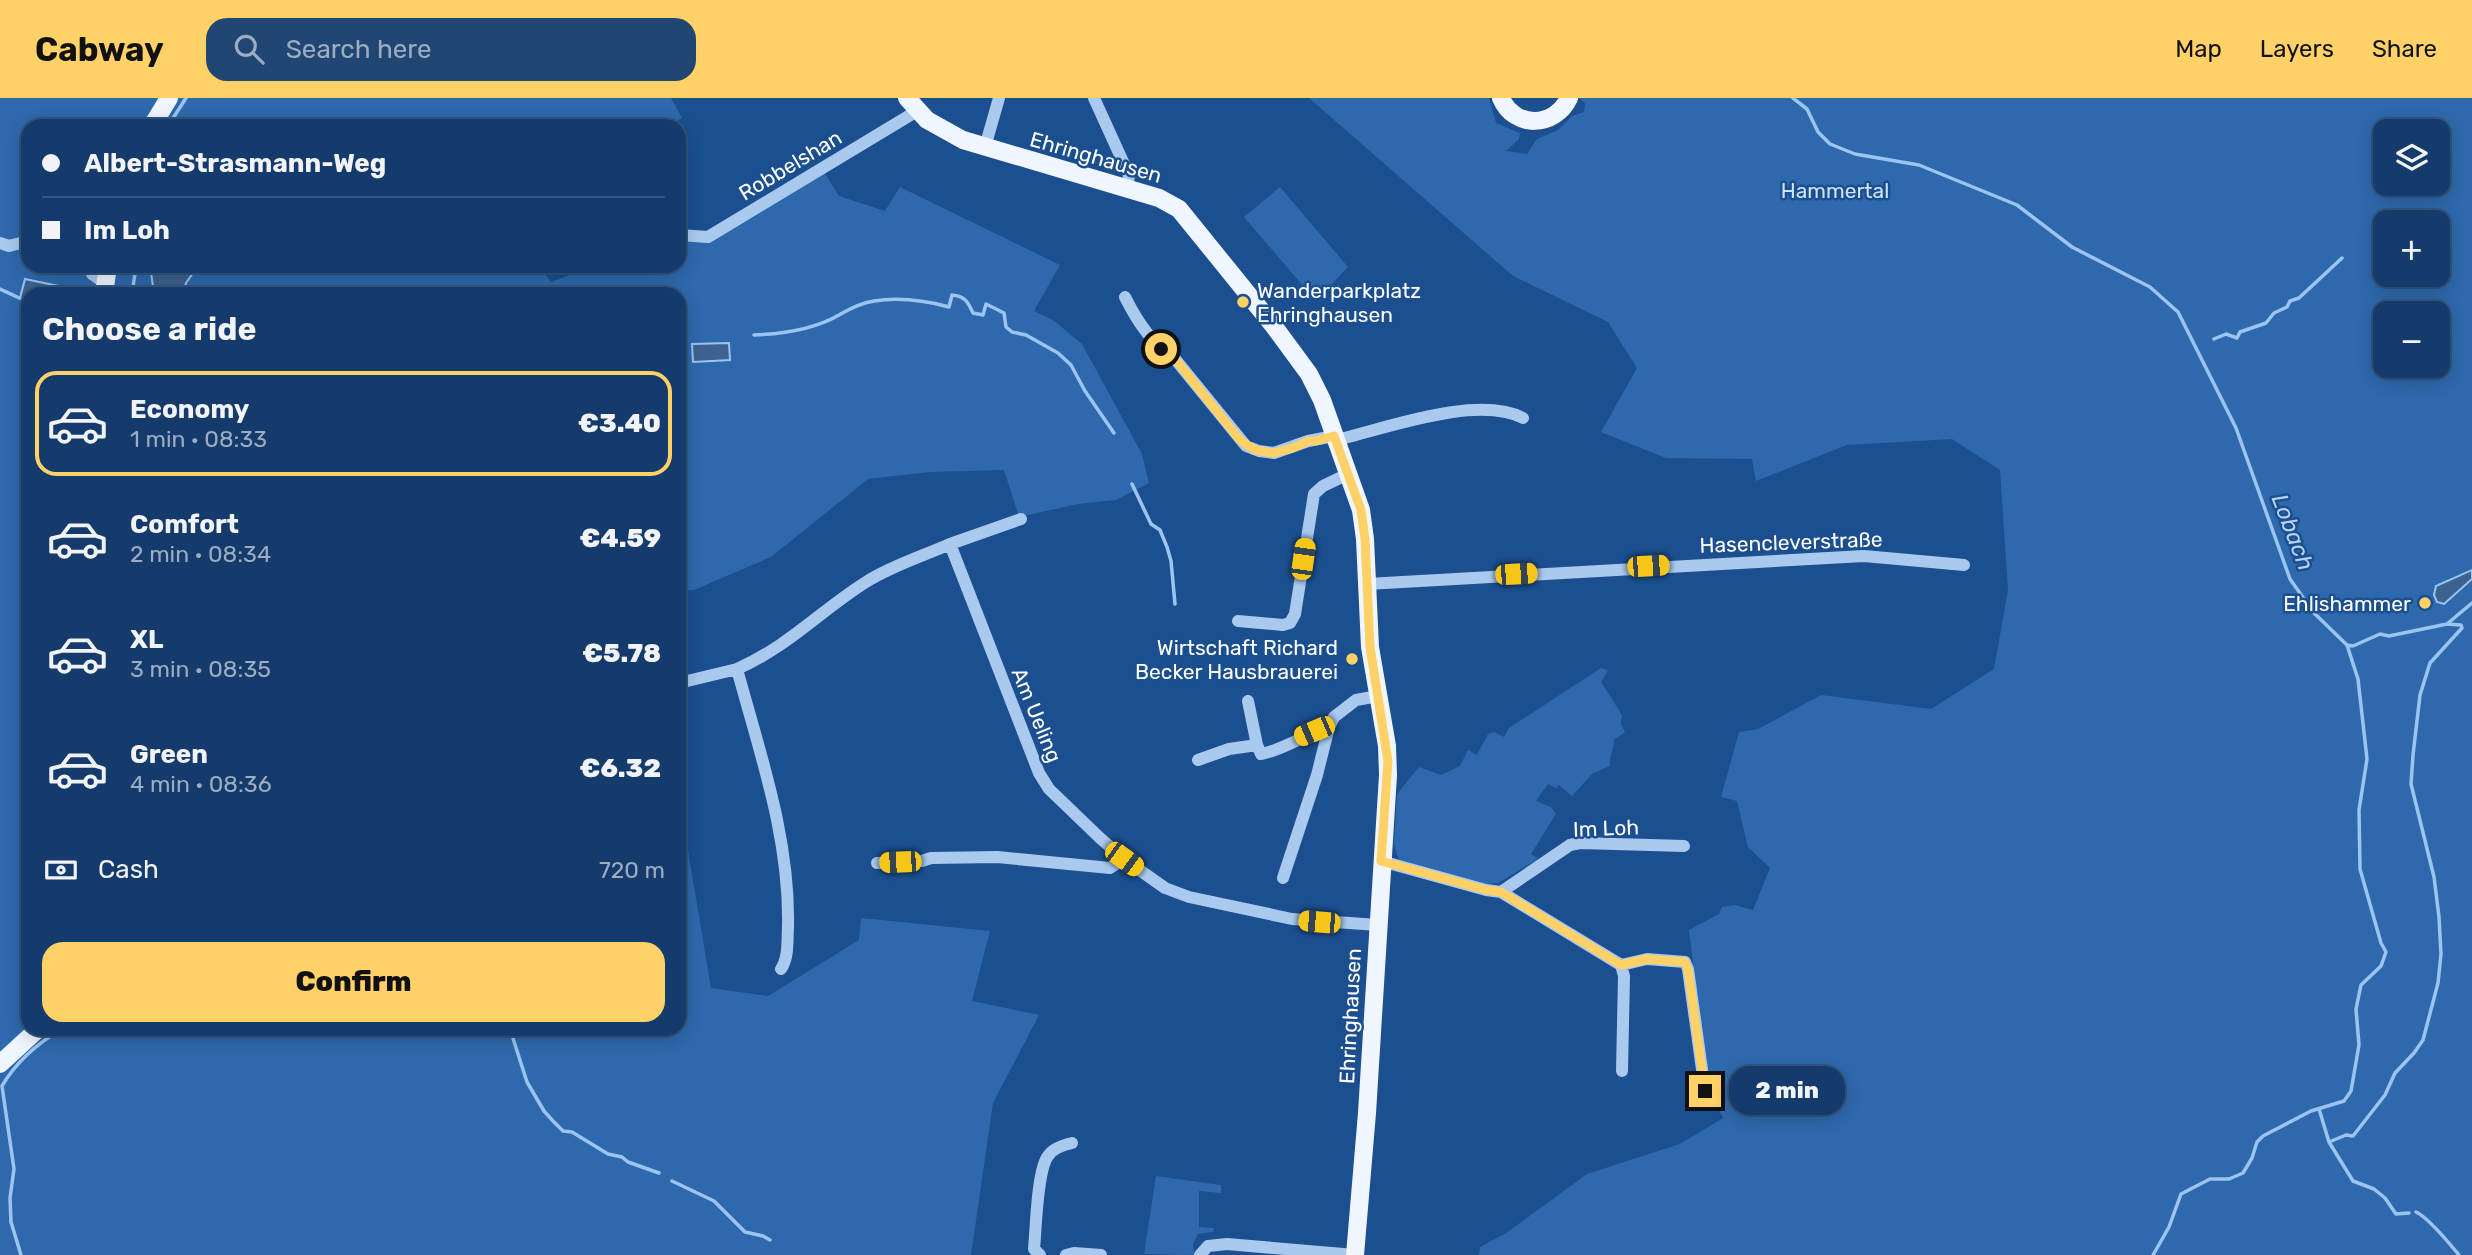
<!DOCTYPE html>
<html lang="en">
<head>
<meta charset="utf-8">
<style>
  body { margin:0; font-family:Rubik,sans-serif; background:#214673; color:#f1f3f6; height:100vh; display:flex; flex-direction:column; font-size:26px; white-space:nowrap }
  * { box-sizing:border-box; margin:0 }
  p { font-size:23px; color:#9dadc1 }
  .icon { flex:none; width:38px; height:38px; fill:none; stroke:currentColor; stroke-width:2; stroke-linecap:round; stroke-linejoin:round }
  .map { position:relative; flex:1; overflow:hidden }
  .sheet { position:absolute; left:21px; top:189px; width:665px; height:749px; display:flex; flex-direction:column; background:#143b6b; border-radius:21px; box-shadow:0 4px 18px #0003,0 0 0 2px #33557e }
  .sheet>* { flex:none }
  .banner { position:absolute; left:21px; top:21px; width:665px; height:154px; border-radius:21px; box-shadow:0 4px 18px #0003,0 0 0 2px #33557e; display:grid; align-content:center; height:154px; padding:0 21px; background:#143b6b }
  .fabs { position:absolute; left:2373px; top:21px; display:grid; gap:14px }
  .fabs a { display:grid; place-items:center; width:77px; height:77px; border-radius:14px; background:#143b6b; box-shadow:0 4px 18px #0003,0 0 0 2px #33557e; font-size:35px }
  .end { position:absolute; width:32px; height:32px; margin:-16px; border:9px solid #ffd166; background:#111; box-shadow:0 0 0 4px #111 }
  .from { border-radius:50% }
  .bubble { position:absolute; height:49px; border-radius:21px; background:#143b6b; box-shadow:0 4px 18px #0003,0 0 0 2px #33557e; font-size:23px; font-weight:800; line-height:49px; text-align:center }
  .car { position:absolute; width:21px; height:42px; margin:-21px -10px; border-radius:9px; box-shadow:0 0 5px 2px #0007; background:linear-gradient(#f5c518 24%,#345 0 40%,#f5c518 0 76%,#345 0 86%,#f5c518 0) }
  .banner b { display:flex; align-items:center; gap:24px; height:66px; font-size:26px }
  .banner b+b { border-top:2px solid #33557e }
  .banner i { width:18px; height:18px; background:#f1f3f6 }
  ul { padding:0; list-style:none }
  li { display:flex; align-items:center; gap:21px; height:105px; margin:0 14px 10px; padding:0 7px; border:4px solid transparent; border-radius:21px }
  li div { flex:1 }
  li b { display:block; font-size:26px }
  li em { font-style:normal; font-weight:800 }
  li.selected { border-color:#ffd166 }
  li>.icon { width:63px; height:63px; stroke-width:1.5 }
  h2 { padding:0 21px; font-size:32px; line-height:84px }
  .pay { display:flex; align-items:center; gap:18px; height:77px; padding:0 21px; font-size:26px }
  .pay p { margin-inline-start:auto }
  .primary-button { display:flex; gap:14px; margin-top:auto; padding:14px 21px }
  .primary-button a { flex:1; height:80px; border-radius:21px; background:#ffd166; color:#111; font-size:28px; font-weight:800; line-height:80px; text-align:center }
  header { display:flex; align-items:center; gap:42px; box-sizing:border-box; height:98px; padding:0 35px; background:#ffd166; color:#111 }
  header strong { font-size:33px }
  nav { display:flex; gap:38px; margin-inline-start:auto; font-size:24px }
  .search { width:490px; height:63px; background:#214673; display:flex; align-items:center; gap:18px; box-sizing:border-box; padding:0 24px; border-radius:21px; color:#9dadc1; font-size:26px }
  .map>svg:first-child { display:block }
</style>
</head>
<body>
<header>
<strong>Cabway</strong>
<div class="search"><svg class="icon" aria-label="search" viewBox="0 0 24 24"><circle cx="10" cy="10" r="6"/><path d="M15 15l6 6"/></svg>Search here</div>
<nav><a>Map</a><a>Layers</a><a>Share</a></nav>
</header>
<div class="map">
<svg width="2472" height="1157" viewBox="0 0 2472 1157">
  <rect width="100%" height="100%" fill="#1b4f8f"/>
  <path fill="#2e69ad" fill-rule="evenodd" d="M0 0H163L147 28H28V168H103L99 196H28V931L0 957Z
    M176 0H671L682 20 670 28H160Z
    M1309 0H1489L1496 25 1520 35 1519 41 1506 53 1527 56 1537 41 1558 32 1572 18 1584 14 1585 5 1579 0H2472V1157H1479L1480 1149 1506 1135 1587 1076 1680 1046 1723 1020 1709 992 1689 832 1719 816 1722 809 1735 807 1753 812 1770 770 1748 749 1737 703 1721 699 1739 634 1758 631 1821 597 1931 611 1994 571 2008 492 2000 372 1952 341 1847 347 1756 383 1752 361 1666 360 1601 334 1637 270 1608 224 1513 178ZM2385 33H2438V86H2385ZM2385 124H2438V177H2385ZM2385 215H2438V268H2385Z
    M824 74 839 98 885 113 900 89 1060 167 1034 213 1053 222 1082 246 1142 356 1149 385 1116 402 1078 406 1019 419 1004 372 930 374 868 381 771 459 694 492 679 493V196H183L186 185 198 168H539L551 184 593 168H679V140L709 141Z
    M1280 89 1348 169 1316 203 1244 119Z
    M114 168H150V175L160 196H110Z
    M1601 570 1608 572 1601 584 1622 617 1621 626 1625 634 1614 642C1614 652 1609 658 1610 668L1592 676 1572 698 1559 687 1556 690 1548 686 1536 703 1551 709 1556 716 1531 756 1538 761 1498 785 1486 786 1399 762 1394 746 1397 696 1419 669 1441 677 1460 668 1468 652 1477 657 1488 636 1494 634 1504 639 1509 630Z
    M679 699 711 890 768 898 859 842 861 820 990 833 972 903 1039 917 993 1005 971 1157H0V976L20 953 48 931H679Z
    M1156 1078 1221 1087V1095L1199 1093V1129L1214 1130 1213 1134 1198 1136 1193 1146 1194 1157 1144 1156Z"/>
  <path fill="#3c6290" stroke="#9cc4f0" stroke-width="2" d="M150 168H198L186 185 183 196H160L153 188Z
    M25 181 63 189 67 196H28V203L20 200Z
    M729 245 730 262 693 264 692 246Z
    M2472 472V481L2444 506 2437 504 2434 497 2436 488Z"/>
  <g fill="none" stroke-linecap="round" stroke-linejoin="round">
    <path stroke="#9cc4f0" stroke-width="3.5" d="M1793 0 1807 11 1818 34 1830 46 1855 56 1919 67 2017 107 2072 149 2150 189 2178 214 2236 330 2290 481 2314 515 2347 547 2358 581 2367 661 2359 712 2360 771 2381 845 2386 854 2381 868 2361 887 2356 911 2359 947 2351 993 2344 1003 2311 1013 2263 1038 2257 1044 2252 1060 2243 1075 2229 1081H2210L2181 1096 2169 1129 2153 1157
      M168 28 186 0
      M0 191 28 204
      M132 196 136 168
      M754 237C781 236 815 231 839 217 849 211 861 205 874 203 900 199 923 202 949 209L952 197C965 198 968 204 973 215L983 217 986 206 1004 215 1006 229 1012 234 1026 237 1058 255 1071 267 1085 293 1114 335
      M2214 241 2226 236 2237 240 2240 234 2266 225 2274 215 2287 209 2290 203 2299 200 2342 160
      M1132 386 1151 426 1160 432 1167 449 1171 463 1175 506
      M2347 547 2353 548 2380 536 2389 538 2447 526 2472 505
      M510 931 527 984 544 1013 553 1023 563 1033 572 1034 608 1056 622 1059 628 1064 659 1075
      M2319 1011 2329 1044 2346 1037 2353 1038 2385 997 2395 975 2414 955 2423 942 2438 885 2441 856 2439 819 2434 779 2411 686 2413 657 2420 597 2430 565 2462 530 2461 527 2447 526
      M2329 1044 2353 1083 2374 1091 2385 1100 2396 1116 2409 1115
      M672 1083 714 1103 745 1134 763 1138 770 1142
      M2416 1114C2429 1120 2449 1145 2459 1157
      M21 1157 11 1124 10 1100 14 1071 2 988C16 964 38 945 62 931"/>
    <path stroke="#a9c9ee" stroke-width="12" d="M1094 0 1129 77 1127 91
      M985 49 999 0
      M679 137 708 139 917 13
      M0 145 9 148 28 143
      M91 168 92 176 105 185
      M1125 199C1135 219 1151 246 1171 256L1246 348 1259 353 1274 355 1308 343 1334 338
      M1336 342C1384 331 1477 296 1523 320
      M950 446 1021 421
      M1367 486 1864 458 1964 467
      M1238 523 1283 527 1290 525 1295 516 1314 396 1323 388 1348 376
      M679 585 737 571
      M1248 603 1257 647
      M1198 662 1229 651 1257 647 1261 656C1284 652 1305 636 1329 629
      M1381 763 1486 792 1501 794 1570 747 1580 745 1684 748
      M877 765 922 763 931 760 997 759 1110 770 1124 761
      M1283 780 1317 677 1329 629 1334 619 1356 602 1378 598
      M1501 794 1621 867 1624 878 1622 973
      M1621 867 1647 861 1685 864 1688 871 1705 993
      M781 871C789 859 787 843 788 829 790 740 760 656 737 571 789 548 820 513 866 484 891 468 923 458 950 446L1039 675 1049 691 1100 740 1124 761 1165 790 1189 799 1292 821 1378 827
      M1040 1157 1034 1151C1036 1131 1037 1072 1048 1058 1053 1050 1063 1047 1072 1045
      M1066 1157 1074 1155 1101 1157
      M1200 1157 1208 1148 1227 1146 1355 1157"/>
    <path stroke="#f0f6ff" stroke-width="18" d="M907 0 927 22 963 42 1159 100 1179 111 1273 227 1309 276 1322 302 1361 412 1365 441 1370 549 1387 648 1388 677 1367 1015 1355 1157
      M1501 0C1514 31 1555 30 1569 0
      M152 28 169 0
      M104 196 108 168
      M0 966 38 931"/>
  </g>
  <g fill="none" stroke-linecap="round" stroke-linejoin="round">
    <path stroke="#ffd166" stroke-width="9" d="M1161 251 1171 256 1240 342 1255 352 1274 355 1293 350 1308 343H1316L1334 338 1361 412 1365 441 1370 549 1388 663 1381 763 1486 792 1501 794 1621 867 1647 861 1685 864 1688 871 1705 993"/>
  </g>
  <g fill="#ffd166" stroke="#1b4f8f" stroke-width="2.5">
    <circle cx="1243" cy="204" r="7"/>
    <circle cx="2425" cy="505" r="7"/>
    <circle cx="1352" cy="561" r="7"/>
  </g>
  <g text-anchor="middle" dominant-baseline="central" stroke-width="5" stroke-linejoin="round" paint-order="stroke">
    <g font-size="21" fill="#fff" stroke="#1b4f8f">
      <text transform="translate(1096 59) rotate(16)">Ehringhausen</text>
      <text transform="translate(790 67) rotate(-31)">Robbelshan</text>
      <text transform="translate(1791 444) rotate(-2)">Hasencleverstraße</text>
      <text transform="translate(1037 617) rotate(68)">Am Ueling</text>
      <text transform="translate(1606 730) rotate(-2)">Im Loh</text>
      <text transform="translate(1350 918) rotate(-87)">Ehringhausen</text>
    </g>
    <g font-size="21" fill="#cfe3fa" stroke="#1b4f8f">
      <text x="1835" y="92">Hammertal</text>
    </g>
    <g font-size="21" fill="#fff" stroke="#1b4f8f" text-anchor="end">
      <text x="1257" y="192" text-anchor="start">Wanderparkplatz<tspan x="1257" dy="24">Ehringhausen</tspan></text>
      <text x="2411" y="505">Ehlishammer</text>
      <text x="1338" y="549">Wirtschaft Richard<tspan x="1338" dy="24">Becker Hausbrauerei</tspan></text>
    </g>
    <g font-size="23" font-style="italic" fill="#b5d3f5" stroke="#1b4f8f">
      <text transform="translate(2293 434) rotate(69)">Lobach</text>
    </g>
  </g>
</svg>
<div class="fabs">
<a><svg class="icon" aria-label="layers" viewBox="0 0 24 24"><path d="M12 4l9 5-9 5-9-5zM3 14l9 5 9-5"/></svg></a>
<a>+</a>
<a>−</a>
</div>
<i class="end from" style="left:1161px;top:251px"></i>
<i class="end" style="left:1705px;top:993px"></i>
<div class="bubble" style="left:1729px;top:968px;width:116px">2 min</div>
<i class="car" style="left:1303px;top:461px;rotate:8deg"></i>
<i class="car" style="left:1648px;top:468px;rotate:87deg"></i>
<i class="car" style="left:1516px;top:476px;rotate:87deg"></i>
<i class="car" style="left:1314px;top:633px;rotate:247deg"></i>
<i class="car" style="left:1124px;top:761px;rotate:126deg"></i>
<i class="car" style="left:900px;top:764px;rotate:268deg"></i>
<i class="car" style="left:1319px;top:824px;rotate:275deg"></i>
<div class="banner">
<b><i class="from"></i>Albert-Strasmann-Weg</b>
<b><i></i>Im Loh</b>
</div>
<section class="sheet">
<h2>Choose a ride</h2>
<ul>
<li class="selected"><svg class="icon" aria-label="car" viewBox="0 0 24 24"><path d="M5 17H2v-5l4-1 3-4h7l3 4 3 1v5h-3M9 17h6M6 11h13"/><circle cx="7" cy="17" r="2"/><circle cx="17" cy="17" r="2"/></svg><div><b>Economy</b><p>1 min · 08:33</p></div><em>€3.40</em></li>
<li><svg class="icon" aria-label="car" viewBox="0 0 24 24"><path d="M5 17H2v-5l4-1 3-4h7l3 4 3 1v5h-3M9 17h6M6 11h13"/><circle cx="7" cy="17" r="2"/><circle cx="17" cy="17" r="2"/></svg><div><b>Comfort</b><p>2 min · 08:34</p></div><em>€4.59</em></li>
<li><svg class="icon" aria-label="car" viewBox="0 0 24 24"><path d="M5 17H2v-5l4-1 3-4h7l3 4 3 1v5h-3M9 17h6M6 11h13"/><circle cx="7" cy="17" r="2"/><circle cx="17" cy="17" r="2"/></svg><div><b>XL</b><p>3 min · 08:35</p></div><em>€5.78</em></li>
<li><svg class="icon" aria-label="car" viewBox="0 0 24 24"><path d="M5 17H2v-5l4-1 3-4h7l3 4 3 1v5h-3M9 17h6M6 11h13"/><circle cx="7" cy="17" r="2"/><circle cx="17" cy="17" r="2"/></svg><div><b>Green</b><p>4 min · 08:36</p></div><em>€6.32</em></li>
</ul>
<div class="pay"><svg class="icon" aria-label="cash" viewBox="0 0 24 24"><path d="M3 7h18v10H3z"/><circle cx="12" cy="12" r="2"/></svg>Cash<p>720 m</p></div>
<div class="primary-button"><a>Confirm</a></div>
</section>
</div>
</body>
</html>
